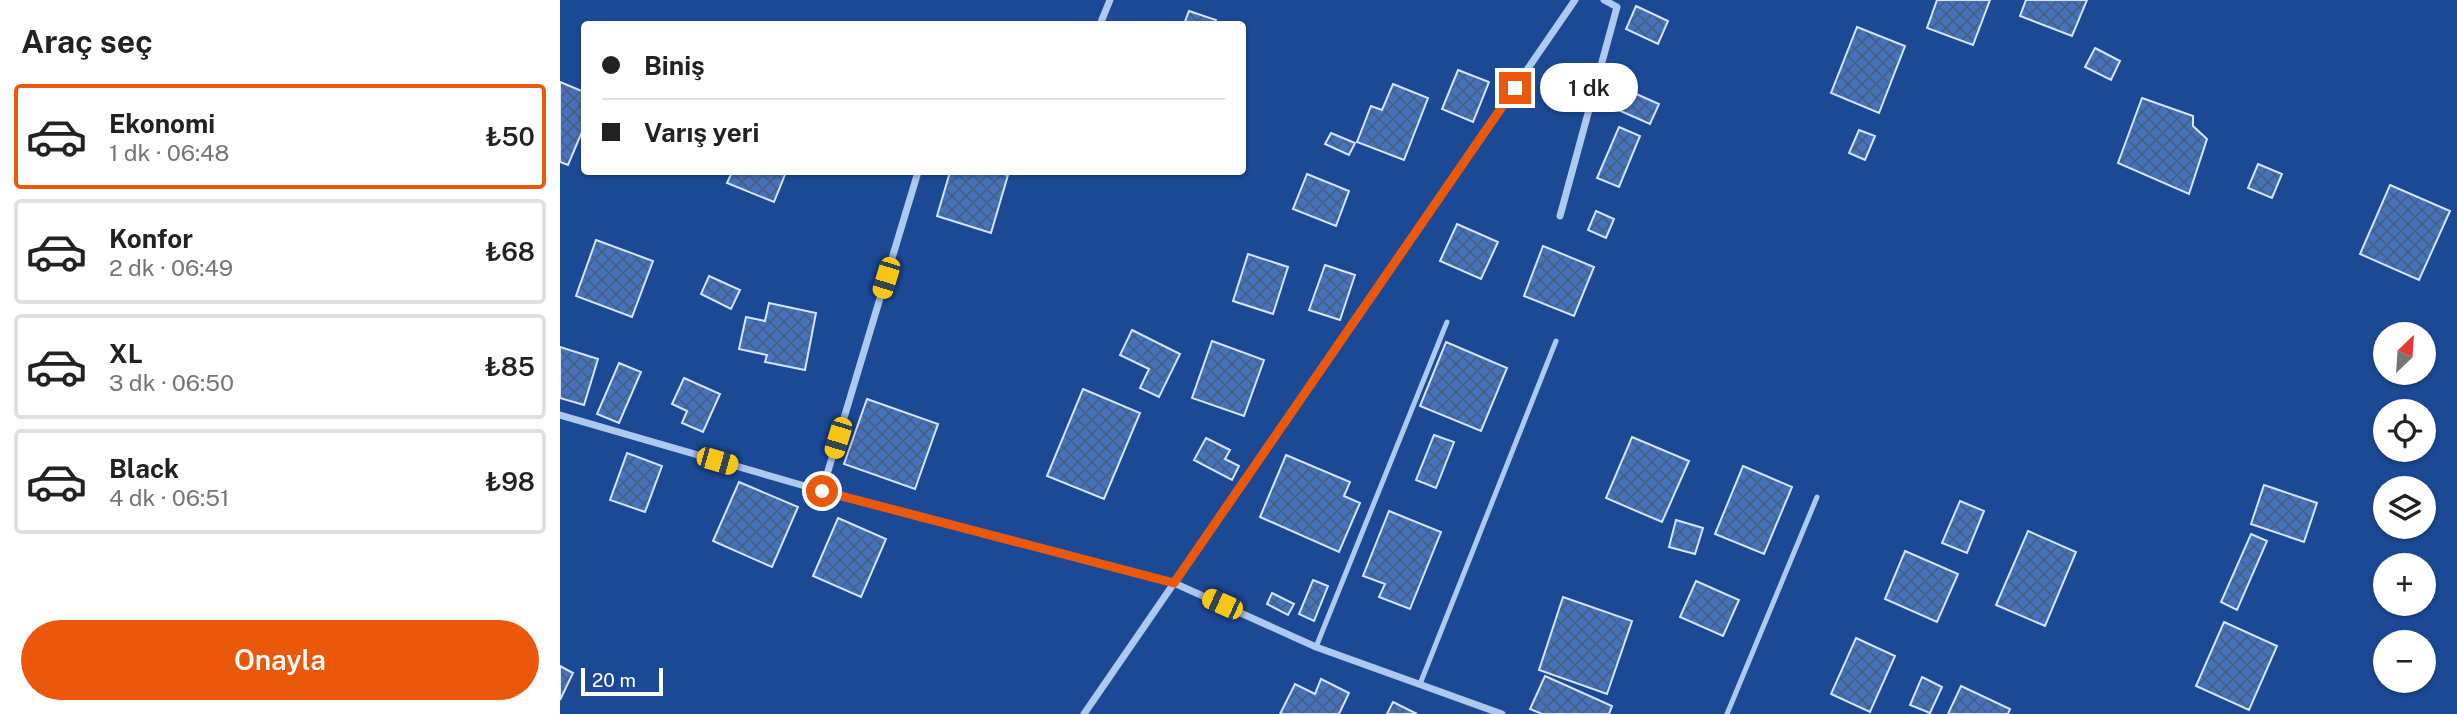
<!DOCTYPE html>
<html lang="tr">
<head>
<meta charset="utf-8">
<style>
  body { margin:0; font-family:"Public Sans",sans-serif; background:#f6f6f6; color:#222; height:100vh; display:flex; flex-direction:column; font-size:26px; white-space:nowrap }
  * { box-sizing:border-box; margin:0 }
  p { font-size:23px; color:#767676 }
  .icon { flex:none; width:38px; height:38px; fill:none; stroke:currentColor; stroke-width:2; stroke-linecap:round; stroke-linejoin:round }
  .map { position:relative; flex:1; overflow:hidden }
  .side { display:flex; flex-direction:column; background:#fff; width:560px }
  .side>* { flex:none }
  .guide { position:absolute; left:21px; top:21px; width:665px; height:154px; border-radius:7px; box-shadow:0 2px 5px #0004; display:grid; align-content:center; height:154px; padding:0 21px; background:#fff }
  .needle { width:46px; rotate:25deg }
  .fabs { position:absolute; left:1813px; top:322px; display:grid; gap:14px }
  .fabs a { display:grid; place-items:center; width:63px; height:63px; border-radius:50%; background:#fff; box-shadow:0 2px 5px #0004; font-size:35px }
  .scale { position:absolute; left:21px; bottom:18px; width:82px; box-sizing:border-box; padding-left:7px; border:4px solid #fff; border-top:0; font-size:19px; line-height:24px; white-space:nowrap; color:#fff; -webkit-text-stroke:5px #1b4996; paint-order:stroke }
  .end { position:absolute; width:32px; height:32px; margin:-16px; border:9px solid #ea580c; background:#fff; box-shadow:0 0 0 4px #fff }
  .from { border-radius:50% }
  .bubble { position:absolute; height:49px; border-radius:24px; background:#fff; box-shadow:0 2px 5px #0004; font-size:23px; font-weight:600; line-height:49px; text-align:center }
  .car { position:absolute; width:21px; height:42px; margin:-21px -10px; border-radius:9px; box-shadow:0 0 5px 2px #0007; background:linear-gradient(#f5c518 24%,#345 0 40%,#f5c518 0 76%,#345 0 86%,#f5c518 0) }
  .guide b { display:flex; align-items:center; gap:24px; height:66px; font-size:26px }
  .guide b+b { border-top:2px solid #e0e0e0 }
  .guide i { width:18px; height:18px; background:#222 }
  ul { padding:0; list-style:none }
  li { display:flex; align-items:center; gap:21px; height:105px; margin:0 14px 10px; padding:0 7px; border:4px solid #e0e0e0; border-radius:7px }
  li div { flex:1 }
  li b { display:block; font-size:26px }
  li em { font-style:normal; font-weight:600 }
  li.active { border-color:#ea580c }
  li>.icon { width:63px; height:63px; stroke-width:1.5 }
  h2 { padding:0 21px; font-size:32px; line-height:84px }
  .action { display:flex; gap:14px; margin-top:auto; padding:14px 21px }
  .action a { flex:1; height:80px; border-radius:42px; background:#ea580c; color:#fff; font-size:28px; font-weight:600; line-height:80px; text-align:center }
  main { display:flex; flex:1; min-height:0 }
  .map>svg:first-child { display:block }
</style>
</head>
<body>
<main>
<section class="side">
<h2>Araç seç</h2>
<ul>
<li class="active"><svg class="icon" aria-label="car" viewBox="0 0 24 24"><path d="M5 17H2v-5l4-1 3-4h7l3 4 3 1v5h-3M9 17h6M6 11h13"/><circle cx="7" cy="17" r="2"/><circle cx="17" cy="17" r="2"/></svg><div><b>Ekonomi</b><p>1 dk · 06:48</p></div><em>₺50</em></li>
<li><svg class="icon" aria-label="car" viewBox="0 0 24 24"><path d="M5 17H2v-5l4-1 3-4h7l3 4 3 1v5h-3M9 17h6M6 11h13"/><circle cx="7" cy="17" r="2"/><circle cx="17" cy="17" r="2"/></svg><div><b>Konfor</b><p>2 dk · 06:49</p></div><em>₺68</em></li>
<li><svg class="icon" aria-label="car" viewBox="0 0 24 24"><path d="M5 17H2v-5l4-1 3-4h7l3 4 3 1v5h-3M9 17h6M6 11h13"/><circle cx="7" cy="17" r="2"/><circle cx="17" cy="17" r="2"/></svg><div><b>XL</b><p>3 dk · 06:50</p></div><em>₺85</em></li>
<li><svg class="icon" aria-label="car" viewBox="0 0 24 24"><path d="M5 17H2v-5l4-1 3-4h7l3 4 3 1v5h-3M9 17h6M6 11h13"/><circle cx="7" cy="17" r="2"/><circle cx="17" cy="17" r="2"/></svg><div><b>Black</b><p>4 dk · 06:51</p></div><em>₺98</em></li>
</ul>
<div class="action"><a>Onayla</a></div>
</section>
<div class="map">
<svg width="1897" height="714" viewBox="0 0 1897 714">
  <defs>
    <pattern id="building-cross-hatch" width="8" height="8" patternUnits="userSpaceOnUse" patternTransform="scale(1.75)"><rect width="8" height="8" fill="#4472bd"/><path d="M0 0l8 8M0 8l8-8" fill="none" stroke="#485f84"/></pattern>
  </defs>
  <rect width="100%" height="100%" fill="#1b4996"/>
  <path fill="url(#building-cross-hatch)" stroke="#d6e4fb" stroke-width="2" d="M1377 0H1430L1413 45 1367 28Z
    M1466 0H1527L1512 36 1460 16Z
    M1076 6 1108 21 1098 44 1066 29Z
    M629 11 656 20 654 24H624Z
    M1297 27 1345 46 1319 113 1271 93Z
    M1535 48 1560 61 1551 80 1525 67Z
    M898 70 929 82 913 122 882 109Z
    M0 82 24 92V127L8 165 0 162Z
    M833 84 868 98 844 160 797 142 811 106 822 110Z
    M1065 89 1099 104 1090 124 1056 109Z
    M1582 98 1633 116V126L1647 139 1629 194 1558 163Z
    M1059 127 1080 136 1059 187 1037 178Z
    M1299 130 1315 136 1305 160 1289 153Z
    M771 133 795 143 789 155 765 144Z
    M1698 164 1722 174 1712 198 1688 188Z
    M172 172H226L214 202 167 183Z
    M390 172H437L448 175 431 233 377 216Z
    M747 174 789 191 776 226 733 209Z
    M1830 185 1890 211 1859 280 1800 254Z
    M1036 211 1054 219 1046 238 1028 230Z
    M897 224 938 242 921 279 880 261Z
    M36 240 93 261 72 317 16 296Z
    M983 246 1034 267 1014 316 964 296Z
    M688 254 728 267 713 314 673 301Z
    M765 265 795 275 780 320 749 310Z
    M149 276 180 290 171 309 141 294Z
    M209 303 256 313 245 370 205 362 207 355 179 349 186 317 205 321Z
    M572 330 620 354 599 397 580 388 589 369 560 355Z
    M652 341 704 360 684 416 632 398Z
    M886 342 947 368 921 431 860 406Z
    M0 347 38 359 24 405 0 398Z
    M59 363 81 372 59 423 37 414Z
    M124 378 160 394 143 432 122 423 127 411 112 404Z
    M523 389 580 413 544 499 487 476Z
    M307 399 378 424 355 489 284 464Z
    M874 435 894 442 876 488 856 480Z
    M1072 437 1129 461 1102 522 1046 498Z
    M646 438 670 450 665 459 679 466 672 480 634 460Z
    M67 453 102 466 85 512 50 500Z
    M726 455 790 482 784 496 800 503 779 552 700 517Z
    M1183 466 1232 487 1204 554 1155 534Z
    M179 482 238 507 212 567 153 541Z
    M1704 485 1757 503 1744 542 1691 524Z
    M1400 501 1424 511 1407 553 1382 543Z
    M829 511 881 532 850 609 819 597 825 584 803 576Z
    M278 518 326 539 301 597 253 576Z
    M1116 520 1143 528 1135 554 1109 547Z
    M1468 531 1516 552 1485 626 1436 605Z
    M1691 534 1707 541 1677 610 1661 602Z
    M1345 551 1398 574 1377 622 1325 599Z
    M753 580 768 586 754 621 739 614Z
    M1136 581 1179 600 1163 636 1120 617Z
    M712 593 734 604 728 615 707 604Z
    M1003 597 1072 621 1047 694 979 670Z
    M1664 622 1717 646 1689 710 1636 686Z
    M1296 638 1335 656 1310 712 1271 694Z
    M0 666 13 673 0 700Z
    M985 676 1052 706 1049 714H982L970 709Z
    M1362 677 1382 687 1370 713 1350 705Z
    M761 679 789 693 779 714H720L735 684 755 694Z
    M1401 686 1450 709 1448 714H1388Z
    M833 702 857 714H827Z"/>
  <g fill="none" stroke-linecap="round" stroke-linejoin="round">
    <path stroke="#afc8f0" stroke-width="5" d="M756 647 887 322
      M860 684 996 341
      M1167 714 1257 497"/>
    <path stroke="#afc8f0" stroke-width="7" d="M541 22 550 0
      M1000 216 1057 7 1044 0
      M0 415 262 491 614 583 756 647 942 714
      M262 491 358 172
      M524 714 1015 0"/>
  </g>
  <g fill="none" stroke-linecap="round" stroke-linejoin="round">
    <path stroke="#ea580c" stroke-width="9" d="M262 491 614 583 955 88"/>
  </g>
</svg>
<div class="fabs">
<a><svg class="needle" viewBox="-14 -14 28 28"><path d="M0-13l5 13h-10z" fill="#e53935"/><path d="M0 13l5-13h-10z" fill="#767676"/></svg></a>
<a><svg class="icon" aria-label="locate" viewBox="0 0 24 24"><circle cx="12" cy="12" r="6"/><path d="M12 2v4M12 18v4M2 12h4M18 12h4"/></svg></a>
<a><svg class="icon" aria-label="layers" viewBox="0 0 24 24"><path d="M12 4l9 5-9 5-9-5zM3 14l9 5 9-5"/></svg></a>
<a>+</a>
<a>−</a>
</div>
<div class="scale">20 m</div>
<i class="end from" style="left:262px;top:491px"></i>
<i class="end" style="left:955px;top:88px"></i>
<div class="bubble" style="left:980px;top:63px;width:98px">1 dk</div>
<i class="car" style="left:326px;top:278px;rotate:197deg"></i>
<i class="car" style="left:278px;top:438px;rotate:197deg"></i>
<i class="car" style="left:157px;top:461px;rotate:106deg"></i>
<i class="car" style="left:662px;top:604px;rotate:294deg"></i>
<div class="guide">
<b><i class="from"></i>Biniş</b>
<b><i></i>Varış yeri</b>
</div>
</div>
</main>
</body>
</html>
